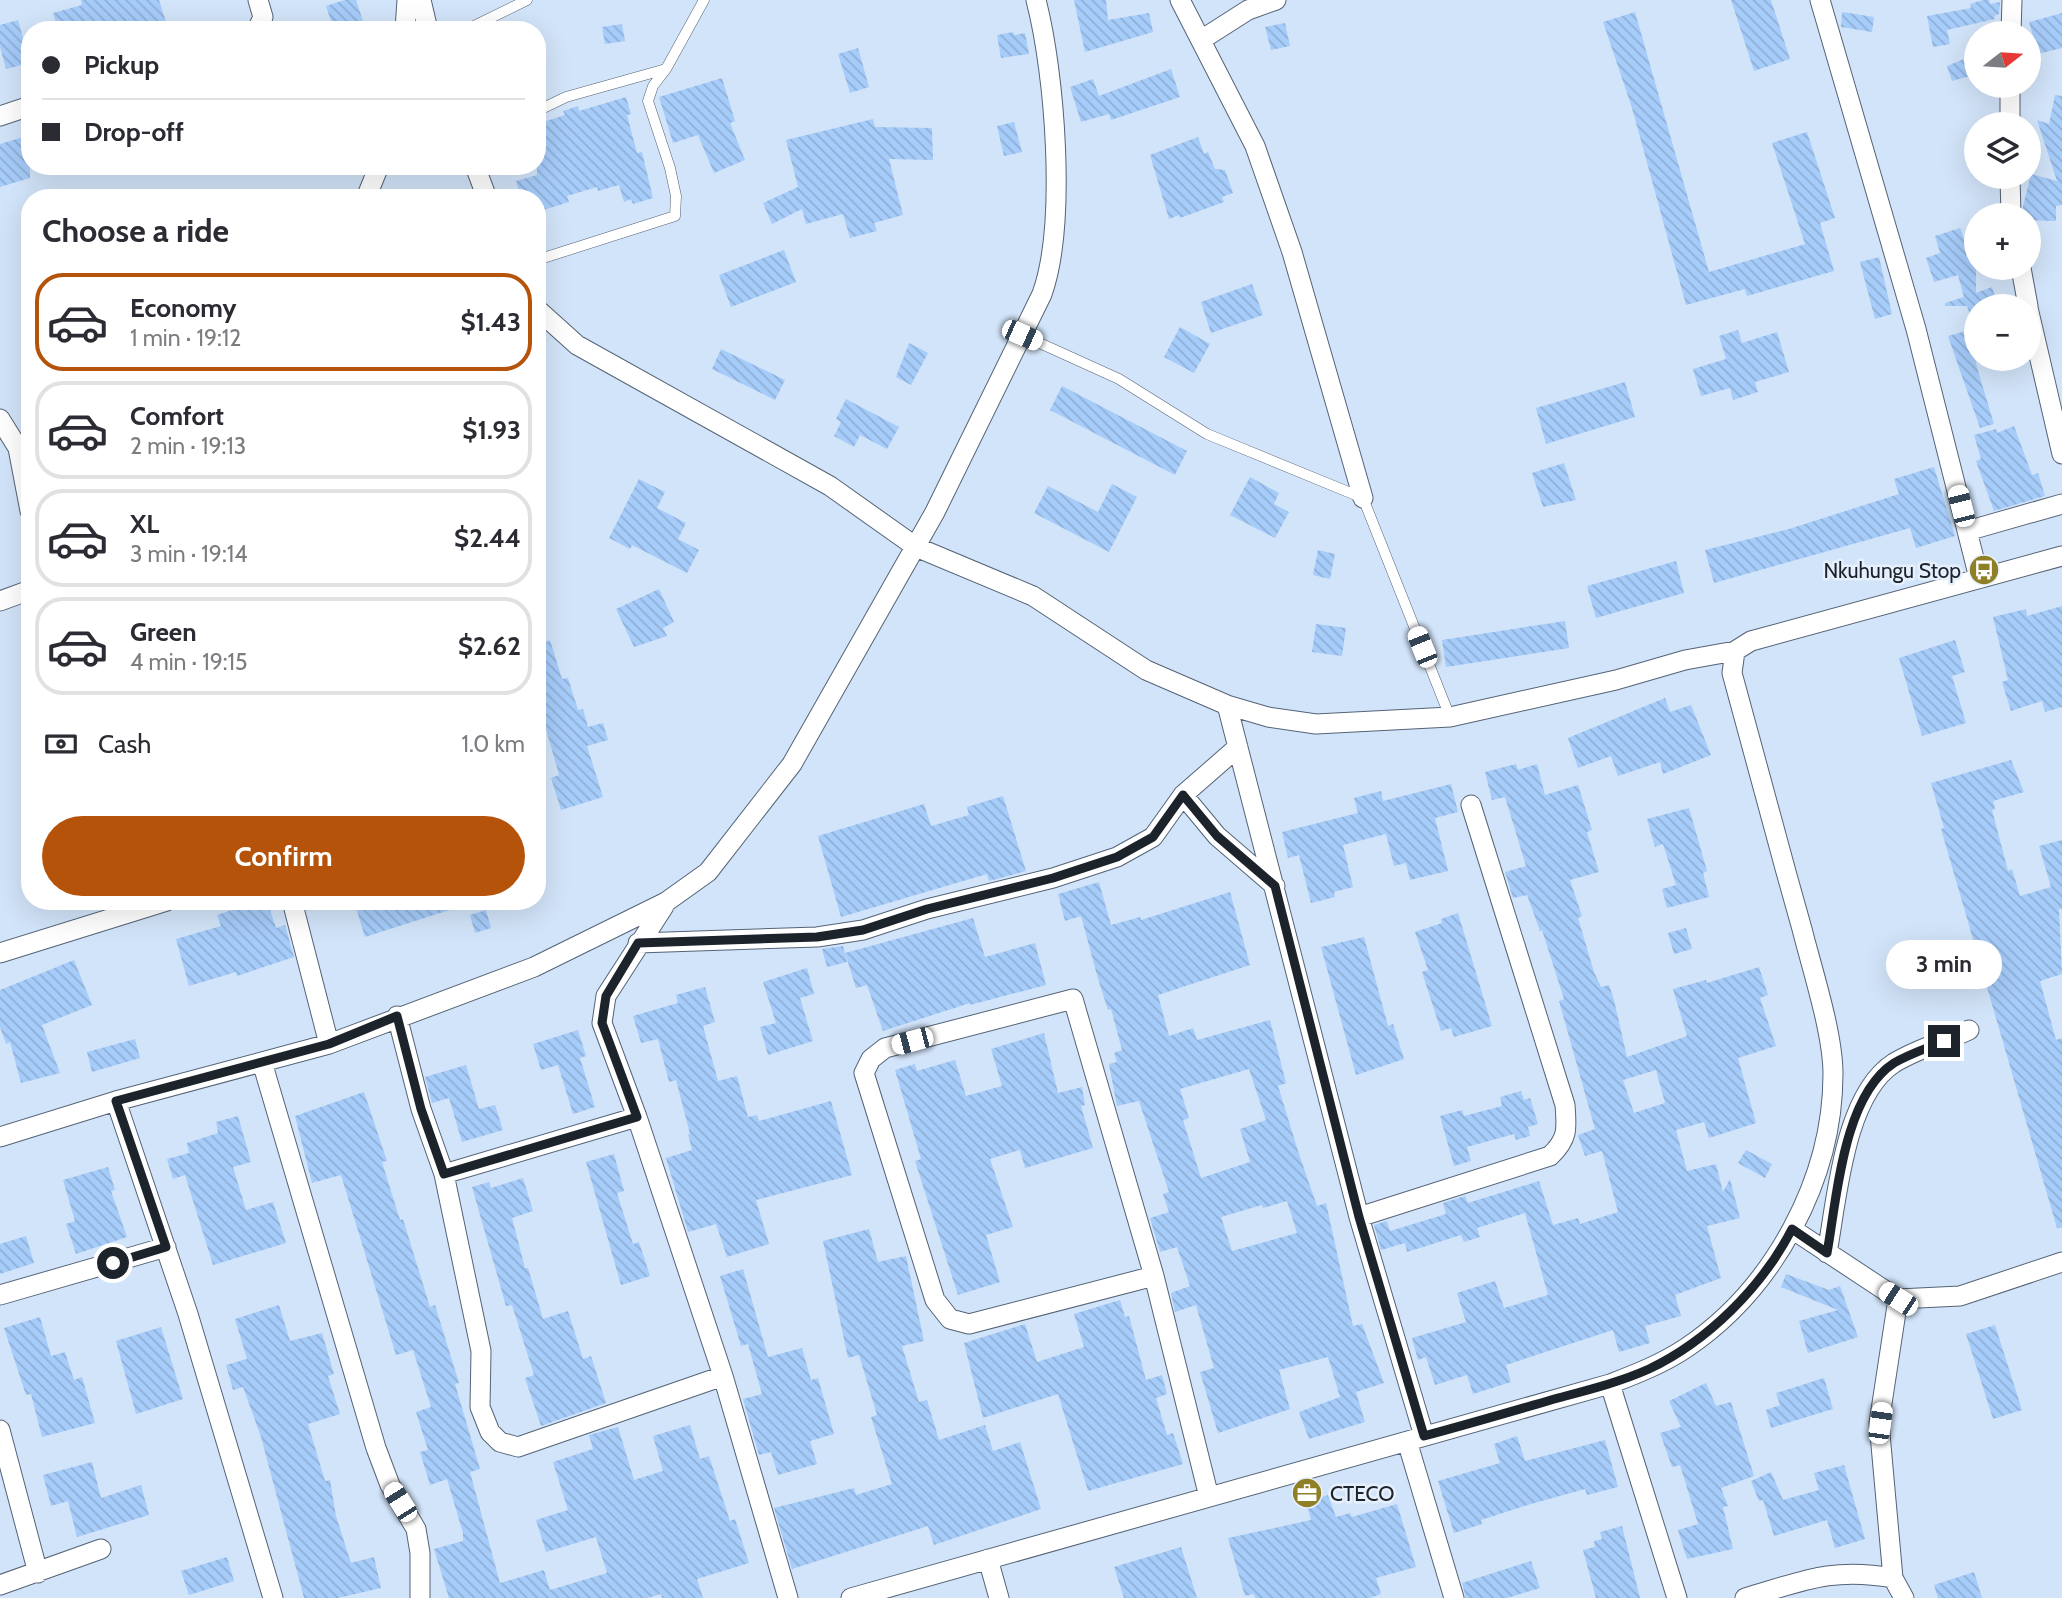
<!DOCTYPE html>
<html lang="en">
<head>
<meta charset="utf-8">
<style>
  body { margin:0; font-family:Cabin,sans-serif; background:#f7f7f7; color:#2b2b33; height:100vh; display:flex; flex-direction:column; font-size:26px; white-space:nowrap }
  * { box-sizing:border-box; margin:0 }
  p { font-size:23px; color:#7c7c81 }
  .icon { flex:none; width:38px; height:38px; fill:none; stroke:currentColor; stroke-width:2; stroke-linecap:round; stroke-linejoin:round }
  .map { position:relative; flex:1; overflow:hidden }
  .details { position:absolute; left:21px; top:189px; width:525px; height:721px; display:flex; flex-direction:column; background:#fff; border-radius:28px; box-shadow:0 7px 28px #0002 }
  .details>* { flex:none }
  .guide { position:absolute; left:21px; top:21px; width:525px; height:154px; border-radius:28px; box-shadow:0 7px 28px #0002; display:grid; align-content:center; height:154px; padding:0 21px; background:#fff }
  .needle { width:46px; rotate:73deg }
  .buttons { position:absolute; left:1964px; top:21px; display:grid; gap:14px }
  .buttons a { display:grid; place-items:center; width:77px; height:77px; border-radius:50%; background:#fff; box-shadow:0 7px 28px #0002; font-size:35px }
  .end { position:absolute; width:32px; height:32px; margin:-16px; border:9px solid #1d232b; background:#fff; box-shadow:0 0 0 4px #fff }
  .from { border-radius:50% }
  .bubble { position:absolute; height:49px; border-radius:24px; background:#fff; box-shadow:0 7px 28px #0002; font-size:23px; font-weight:700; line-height:49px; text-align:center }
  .car { position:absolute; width:21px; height:42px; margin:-21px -10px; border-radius:9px; box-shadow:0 0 5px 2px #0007; background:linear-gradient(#fff 24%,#345 0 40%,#fff 0 76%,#345 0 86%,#fff 0) }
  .guide b { display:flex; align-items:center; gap:24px; height:66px; font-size:26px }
  .guide b+b { border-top:2px solid #e1e1e2 }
  .guide i { width:18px; height:18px; background:#2b2b33 }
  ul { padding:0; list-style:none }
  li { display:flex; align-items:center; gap:21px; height:98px; margin:0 14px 10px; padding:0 7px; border:4px solid #e1e1e2; border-radius:28px }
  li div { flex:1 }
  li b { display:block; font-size:26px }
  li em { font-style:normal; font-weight:700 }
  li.selected { border-color:#b45309 }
  li>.icon { width:63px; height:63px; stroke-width:1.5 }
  h2 { padding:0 21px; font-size:32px; line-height:84px }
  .pay { display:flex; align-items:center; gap:18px; height:77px; padding:0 21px; font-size:26px }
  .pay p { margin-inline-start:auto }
  .primary-button { display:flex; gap:14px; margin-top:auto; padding:14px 21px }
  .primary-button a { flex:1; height:80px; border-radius:42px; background:#b45309; color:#fff; font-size:28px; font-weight:700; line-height:80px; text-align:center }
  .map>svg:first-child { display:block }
</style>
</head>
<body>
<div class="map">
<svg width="2062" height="1598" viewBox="0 0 2062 1598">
  <defs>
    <pattern id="building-back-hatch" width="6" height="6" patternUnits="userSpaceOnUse" patternTransform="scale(1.75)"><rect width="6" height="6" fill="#a6ccfa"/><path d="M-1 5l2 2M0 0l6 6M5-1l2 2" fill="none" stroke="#8eafd6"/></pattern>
  </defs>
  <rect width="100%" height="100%" fill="#d2e4f9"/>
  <path fill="url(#building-back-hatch)" fill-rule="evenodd" d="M81 0H159L167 25 153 30H58L53 13 82 5Z
    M345 0H356L366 30H334L326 6Z
    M1074 0H1106L1108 20 1149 13 1153 32 1085 52Z
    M1731 0H1771L1790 59 1754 71Z
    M1983 0H1989L1990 4 2000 2 1999 14 1994 16 1995 19 1947 30 1950 44 1933 47 1927 16 1971 8 1970 4Z
    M1635 12 1709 272 1805 244 1772 143 1807 132 1835 218 1820 223 1834 271 1747 296 1745 289 1686 305 1632 108 1603 22Z
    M1842 12 1874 17 1872 32 1841 27Z
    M2062 13V48L2038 54 2029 22Z
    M18 20 30 63 6 69 0 47V25Z
    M1285 23 1290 46 1271 50 1265 27Z
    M622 24 625 41 605 44 602 27Z
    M1013 32 1014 35 1025 33 1029 54 1001 58 997 35Z
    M858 48 869 87 850 93 838 54Z
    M1964 59 1970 76 1952 81 1947 66Z
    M1171 69 1180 97 1111 120 1109 114 1081 122 1070 87 1093 79 1099 96Z
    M722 78 735 121 730 123 745 160 714 173 698 135 673 143 659 97Z
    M2055 95 2062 96V205L2056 206V221L2028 220V215H2023V206L2031 174 2057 181 2037 120 2049 124Z
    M626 97 631 114 627 115 637 153 642 152 653 198 633 204 631 199 624 202 619 185 598 191 597 187 567 196 569 202 537 212V198H521L516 181 537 175V124L565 115 563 111 578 106 579 111Z
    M873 119 875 127 932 128 933 160 889 159 903 215 874 223 877 231 850 238 843 214 806 224 802 209 772 224 763 203 798 187 786 140Z
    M1014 122 1022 152 1004 156 997 126Z
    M30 135V178L0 187V144Z
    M1198 137 1204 154 1208 152 1215 169 1225 170 1233 193 1222 197 1224 202 1180 218 1179 215 1169 219 1150 155Z
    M1960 228 1966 244 1976 241V293L1992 287 1997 303 1976 306V321H1972L1967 306H1945V303L1964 297 1958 275 1934 282 1926 258 1940 253 1935 236Z
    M784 250 796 282 731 307 719 275Z
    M1879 257 1892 314 1875 319 1860 262Z
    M1252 284 1263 315 1211 333 1201 302Z
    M1180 327 1210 344 1194 373 1164 357Z
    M1976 328V364L1994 424 1980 428 1948 336Z
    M1738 330 1742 343 1777 332 1789 372 1755 382 1758 392 1733 400 1730 388 1701 396 1693 369 1726 359 1719 336Z
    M909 343 928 353 911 385 896 377Z
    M721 349 785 380 775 400 712 369Z
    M1625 382 1635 417 1546 444 1536 408Z
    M1062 386 1187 451 1175 475 1050 410Z
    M846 399 899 427 887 449 860 435 854 447 834 436 841 422 836 419Z
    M2014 426 2032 475 2038 473 2045 496 1994 511 1976 461 1981 459 1974 435 1996 429 1997 433Z
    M1564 463 1576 500 1543 507 1532 473Z
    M1934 467 1955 536 1916 548 1910 528 1714 583 1705 550 1789 529 1899 494 1894 479Z
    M1250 477 1279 493 1274 504 1289 512 1275 538 1230 515Z
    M639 479 665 492 657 508 686 523 678 539 699 550 687 573 632 545 630 549 609 538Z
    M1112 484 1137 497 1109 552 1034 513 1048 486 1098 512Z
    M1318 550 1335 554 1330 579 1313 575Z
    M1676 561 1684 593 1596 618 1587 586Z
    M659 589 674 622 663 628 667 636 634 647 616 609Z
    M2062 606V707L2045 712 2042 701 2011 711 2002 682 2008 680 1993 617 2026 609 2027 616Z
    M1565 621 1569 648 1446 667 1442 640Z
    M1316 624 1346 628 1342 656 1312 652Z
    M550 640 562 679 568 678 578 710 583 709 588 727 603 723 608 740 587 746 603 797 561 810 551 778 559 775 540 708H537V646Z
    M1955 640 1965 672 1952 676 1966 723 1922 736 1899 658Z
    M1665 698 1670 712 1691 705 1711 755 1663 774 1660 762 1618 776 1611 756 1578 768 1568 738Z
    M2011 760 2024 792 1993 801 1995 809 1992 810 2008 871 2012 869 2020 896 2051 887 2039 846 2062 840V909H2059L2062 974 2040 981 2056 1040 2062 1038V1228H2057L1941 829 1944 828 1931 783Z
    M1516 764 1518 770 1537 764 1545 795 1578 785 1592 830 1587 832 1599 872 1570 880 1582 916 1578 918 1594 972 1601 987 1609 985 1614 1000 1627 1057 1687 1036 1673 989 1706 980 1707 983 1759 967 1768 995 1760 998 1776 1046 1738 1058 1756 1123 1709 1138 1704 1122 1676 1130 1687 1171 1716 1164 1723 1192 1730 1179 1740 1218 1707 1226 1721 1278 1675 1295 1681 1316 1645 1326 1650 1343 1619 1352 1613 1330 1506 1365 1511 1382 1473 1394 1467 1375 1435 1385 1426 1357 1418 1360 1412 1338 1466 1322 1457 1293 1495 1281 1504 1308 1548 1295 1525 1213 1477 1228 1480 1237 1464 1242 1461 1235 1407 1252 1405 1243 1381 1250 1374 1225 1387 1221 1390 1231 1446 1214 1443 1203 1465 1196 1468 1203 1539 1181 1553 1225 1578 1218 1580 1224 1618 1212 1602 1151 1585 1156 1578 1135 1595 1129 1559 1001 1564 999 1542 930 1540 931 1527 895 1513 898 1505 872 1526 866 1505 797 1492 800 1485 772ZM1656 1070 1665 1103 1634 1113 1623 1080Z
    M1451 784 1458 812 1435 818 1448 871 1410 880 1406 863 1394 866 1386 834 1343 845 1353 887 1334 892 1335 897 1311 903 1299 855 1288 858 1282 832 1358 813 1354 798 1381 791 1383 801Z
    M1003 796 1026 871 989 881 987 874 841 917 818 836 924 804 931 826 969 815 967 807Z
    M1689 808 1707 871 1703 873 1709 897 1667 908 1662 889 1676 885 1663 844 1655 847 1647 819Z
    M1099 882 1111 925 1140 917 1141 920 1230 892 1250 965 1158 995 1169 1036 1193 1028 1197 1040 1270 1020 1286 1083 1278 1086 1299 1154 1317 1206 1326 1203 1353 1326 1362 1324 1384 1383 1356 1392 1365 1422 1309 1439 1299 1412 1340 1397 1328 1357 1279 1370 1290 1409 1218 1433 1200 1372 1214 1368 1196 1305 1175 1312 1171 1293 1190 1286 1177 1247 1160 1252 1150 1218 1169 1212 1163 1194 1169 1192 1139 1101 1117 1106 1109 1064 1117 1062 1114 1053 1122 1050 1111 1009 1108 1010 1098 979 1081 916 1065 921 1058 894ZM1249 1069 1266 1120 1240 1129 1250 1162 1201 1178 1183 1120 1189 1118 1180 1089ZM1287 1201 1297 1233 1232 1251 1221 1217 1262 1205 1263 1208Z
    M258 901H267L276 928 285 925 294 957 237 976 236 972 189 986 176 939 221 926 217 915Z
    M354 901H461L462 906 365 937Z
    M486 910 491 928 475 933 470 915Z
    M1458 913 1492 1026 1454 1037 1451 1028 1441 1031 1422 972 1428 970 1415 932 1442 923 1441 919Z
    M973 918 985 957 1035 943 1046 985 970 1005V1003L883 1031 867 985 856 988 845 953Z
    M1686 928 1692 949 1674 954 1668 933Z
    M1364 937 1388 1026 1393 1024 1404 1059 1356 1075 1321 947Z
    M843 946 847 962 827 967 822 949Z
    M74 960 92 1005 42 1025 60 1073 21 1083 10 1042 6 1044 0 1027V990Z
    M807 968 814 994 800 998 813 1041 768 1055 760 1027 776 1023 763 982Z
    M705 987 715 1022 703 1026 718 1081 737 1076 748 1117 757 1115 759 1121 831 1101 852 1175 756 1200 769 1244 727 1257 716 1224 688 1232 666 1158 692 1150 688 1134H690L676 1080 669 1082 658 1039 641 1043 633 1016 678 1003 676 995Z
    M578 1030 586 1056 580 1058 595 1107 573 1114 558 1065 541 1070 533 1044Z
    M1044 1033 1058 1093 1082 1087 1085 1105 1081 1106 1093 1148 1025 1168 1020 1150 990 1159 1013 1227 986 1235 1000 1282 958 1295 915 1161 921 1159 895 1070 915 1064 917 1071 955 1060 966 1096 1002 1086 991 1049Z
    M135 1039 140 1058 92 1072 87 1052Z
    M466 1065 479 1109 495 1105 503 1130 462 1142 449 1098 432 1103 425 1077Z
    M1521 1091 1524 1100 1530 1098 1538 1124 1528 1127 1530 1136 1516 1140 1514 1134 1467 1147 1471 1161 1454 1166 1440 1116 1462 1110 1464 1116 1502 1106 1500 1097Z
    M364 1092 387 1161 382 1162 400 1220 403 1219 430 1307 435 1305 459 1383 455 1384 480 1469 470 1472 500 1583 544 1570 550 1590 607 1573 596 1537 546 1552 536 1520 568 1510 553 1462 593 1449 589 1435 618 1427 634 1480 663 1471 653 1436 690 1425 700 1459 709 1456 730 1521 735 1519 749 1563 697 1579 703 1598H662L661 1594 648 1598H449L434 1549 463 1541V1533L447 1479 430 1485 420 1452 428 1450 416 1412 431 1407 413 1350 396 1355 341 1175 312 1183 295 1116Z
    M238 1116 251 1162 233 1167 246 1210 273 1202 286 1243 213 1265 185 1175 173 1179 167 1159 189 1153 187 1143 218 1133 216 1122Z
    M1746 1150 1772 1164 1765 1178 1738 1163Z
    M614 1154 624 1191 617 1193 633 1244 639 1242 650 1276 621 1285 586 1162Z
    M108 1167 115 1190 111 1191 127 1237 76 1254 66 1224 75 1221 63 1180Z
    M523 1178 533 1211 512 1218 525 1268H528L543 1319 568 1311 583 1359 591 1356 606 1403 541 1426 525 1378 534 1375 512 1305 506 1306 472 1187 489 1182 491 1188Z
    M869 1229 878 1262 906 1256 924 1341 902 1346 919 1402 927 1400 939 1440 985 1425 993 1451 1020 1442 1041 1509 934 1545 928 1526 792 1569 774 1508 854 1488 856 1495 892 1484 871 1417 877 1415 859 1355 848 1358 823 1241Z
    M26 1236 34 1263 0 1274V1244Z
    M743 1269 768 1357 802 1348 811 1380 818 1378 834 1434 810 1441 817 1464 778 1475 771 1452 759 1455 743 1399 762 1394 748 1344 741 1346 720 1276Z
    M1786 1274 1829 1290 1840 1286 1858 1337 1808 1353 1799 1321 1838 1310 1781 1287Z
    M1120 1300 1125 1317 1129 1316 1146 1380 1162 1375 1167 1394 1156 1398 1167 1435 1173 1433 1183 1464 1088 1491 1058 1394 983 1418 964 1343 1025 1324 1037 1362 1084 1347 1074 1314Z
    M279 1305 290 1341 322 1333 334 1374 328 1376 340 1414 308 1424 325 1481 330 1480 336 1516 351 1563 374 1557 381 1588 338 1598H304L261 1437 243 1387 233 1390 226 1365 247 1359 235 1319Z
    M40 1317 51 1356 65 1352 74 1380 82 1377 95 1423 42 1437 31 1394 26 1395 4 1328Z
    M1995 1325 2022 1410 1993 1419 1966 1334Z
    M161 1327 183 1399 136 1414 116 1341Z
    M1824 1378 1833 1409 1771 1428 1766 1410 1780 1405 1776 1393Z
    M1706 1383 1716 1406 1731 1402 1754 1476 1721 1488 1728 1506 1723 1507 1733 1549 1687 1559 1678 1530 1698 1524 1680 1465 1672 1467 1660 1433 1681 1427 1669 1401Z
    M1517 1436 1525 1461 1605 1440 1618 1487 1587 1495 1585 1489 1531 1504 1481 1520 1482 1524 1454 1533 1438 1481 1500 1463 1494 1444Z
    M92 1462 101 1498 141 1485 149 1515 77 1537 68 1501 51 1506 43 1475Z
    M1844 1465 1865 1539 1835 1548 1827 1520 1774 1536 1763 1500 1759 1501 1751 1481 1771 1472 1783 1500 1819 1490 1814 1473Z
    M1328 1495 1336 1517 1350 1513 1352 1517 1397 1504 1416 1567 1376 1578 1381 1594 1370 1598H1255L1254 1594 1245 1596 1228 1538 1311 1520 1306 1502Z
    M1622 1526 1640 1598H1596L1583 1550 1595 1547 1594 1541 1602 1539 1600 1532Z
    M1181 1547 1197 1598H1124L1114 1567Z
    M227 1557 234 1581 189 1595 181 1571Z
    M1531 1561 1540 1588 1507 1598H1466L1462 1583Z
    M1974 1572 1982 1598H1938L1934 1585Z"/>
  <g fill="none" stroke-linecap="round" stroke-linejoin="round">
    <g stroke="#546376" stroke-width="11">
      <path id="service" d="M466 30 527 0
        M537 111 566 97 666 69
        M537 260 675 216 676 196 670 168 648 101 653 86 666 69 704 0
        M1022 335 1119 379 1207 434 1363 498 1450 717"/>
    </g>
    <g stroke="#546376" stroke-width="21">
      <path id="minor" d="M421 0 428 30
        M1180 0 1255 146 1292 252 1363 498
        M1820 0 1916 329 1979 578
        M257 30 263 17 258 0
        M405 30 407 0
        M2011 33 2012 0
        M1201 40 1248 10 1276 0
        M2010 86V124
        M0 116 30 106
        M475 166 487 198
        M2010 177 2011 215
        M366 198 379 166
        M2021 268 2028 306
        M2028 308 2062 454
        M537 309 577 345 830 486 916 547 1033 596 1146 670 1227 705 1268 717 1316 724 1450 717 1616 680 1685 660 1735 651
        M0 419 18 448 30 511
        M1967 531 2062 504
        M0 601 30 590
        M1227 705 1359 1217 1424 1436
        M1183 795 1217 836 1275 886
        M292 901 329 1044
        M664 906 606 996 602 1023 637 1117 723 1376 788 1598
        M638 943 817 937 863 930 927 909 1053 878 1117 857 1153 837 1183 795 1238 747
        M0 953 167 901
        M397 1016 421 1109 444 1174 481 1351 480 1407 490 1432 500 1442 518 1447 723 1376
        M262 1062 376 1448 390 1485 416 1529 420 1553V1598
        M116 1101 188 1314 273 1598
        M0 1137 116 1101 329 1044 534 967 666 902 708 872 792 764 935 512 1042 294C1067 224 1055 73 1036 0
        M444 1174 637 1117
        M1359 1217 1550 1156C1568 1139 1567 1129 1565 1105L1471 805
        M1792 1229 1898 1299 1960 1296 2062 1262
        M1827 1253C1837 1199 1844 1095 1894 1063 1917 1049 1945 1041 1969 1030
        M1154 1276 969 1324 950 1319 935 1300 864 1073 871 1059 885 1048 1073 999 1154 1276 1209 1497
        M0 1295 166 1247
        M1898 1299 1879 1423 1893 1578 1904 1598
        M1610 1384 1677 1598
        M0 1430 38 1573
        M1407 1441 1454 1598
        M988 1559 999 1598
        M0 1585 101 1549
        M851 1598 1610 1384C1636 1374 1662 1364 1686 1348 1774 1289 1833 1179 1833 1074 1833 1033 1812 969 1802 929 1778 844 1755 759 1732 673L1735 651 1751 641 2062 556
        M1745 1598C1803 1581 1832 1567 1893 1578"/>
    </g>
    <use href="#service" stroke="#fff" stroke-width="10"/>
    <use href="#minor" stroke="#fff" stroke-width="19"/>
  </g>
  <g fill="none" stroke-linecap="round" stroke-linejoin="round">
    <path stroke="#1d232b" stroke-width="9" d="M113 1263 166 1247 116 1101 329 1044 397 1016 421 1109 444 1174 637 1117 602 1023 606 996 638 943 817 937 863 930 927 909 1053 878 1117 857 1153 837 1183 795 1217 836 1275 886 1359 1217 1424 1436C1469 1424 1513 1411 1558 1398 1588 1390 1620 1382 1649 1369 1708 1341 1762 1287 1792 1229L1827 1253C1837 1198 1843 1096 1894 1063 1909 1054 1928 1048 1944 1041"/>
  </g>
  <defs>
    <g id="bus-disc" transform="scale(1.575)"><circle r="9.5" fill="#8f7f26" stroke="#e6f0fd"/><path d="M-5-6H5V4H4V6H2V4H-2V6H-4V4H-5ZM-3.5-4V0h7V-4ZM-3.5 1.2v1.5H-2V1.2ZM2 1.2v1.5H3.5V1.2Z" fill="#fff"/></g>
    <g id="office-disc" transform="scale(1.575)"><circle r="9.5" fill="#8f7f26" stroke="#e6f0fd"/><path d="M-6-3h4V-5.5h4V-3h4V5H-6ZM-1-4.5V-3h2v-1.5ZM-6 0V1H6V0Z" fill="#fff"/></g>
  </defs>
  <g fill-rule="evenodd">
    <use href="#bus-disc" x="1984" y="570"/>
    <use href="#office-disc" x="1307" y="1493"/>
  </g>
  <g text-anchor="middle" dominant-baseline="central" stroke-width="5" stroke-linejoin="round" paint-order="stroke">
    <g font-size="21" fill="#1d232b" stroke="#e6f0fd" text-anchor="end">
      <text x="1961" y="570">Nkuhungu Stop</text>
      <text x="1330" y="1493" text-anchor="start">CTECO</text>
    </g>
  </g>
</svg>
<div class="buttons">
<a><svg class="needle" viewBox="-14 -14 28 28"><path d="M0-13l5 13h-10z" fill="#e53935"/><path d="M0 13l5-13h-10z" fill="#7c7c81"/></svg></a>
<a><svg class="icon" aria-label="layers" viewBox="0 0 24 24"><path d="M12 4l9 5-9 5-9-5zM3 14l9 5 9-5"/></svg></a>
<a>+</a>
<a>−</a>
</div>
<i class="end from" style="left:113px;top:1263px"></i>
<i class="end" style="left:1944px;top:1041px"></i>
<div class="bubble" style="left:1886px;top:940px;width:116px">3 min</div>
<i class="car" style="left:1022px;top:335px;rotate:114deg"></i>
<i class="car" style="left:1961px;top:506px;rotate:346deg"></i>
<i class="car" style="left:1422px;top:647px;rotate:338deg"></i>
<i class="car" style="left:912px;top:1041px;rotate:255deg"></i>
<i class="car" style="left:1898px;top:1299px;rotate:303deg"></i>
<i class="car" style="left:1880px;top:1423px;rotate:8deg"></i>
<i class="car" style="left:400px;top:1502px;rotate:328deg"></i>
<div class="guide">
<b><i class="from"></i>Pickup</b>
<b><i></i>Drop-off</b>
</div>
<section class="details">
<h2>Choose a ride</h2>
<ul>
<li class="selected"><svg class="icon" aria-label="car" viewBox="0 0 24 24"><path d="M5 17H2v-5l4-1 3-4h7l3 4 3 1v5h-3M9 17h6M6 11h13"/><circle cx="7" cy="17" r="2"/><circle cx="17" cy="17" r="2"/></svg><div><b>Economy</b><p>1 min · 19:12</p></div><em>$1.43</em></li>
<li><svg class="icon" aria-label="car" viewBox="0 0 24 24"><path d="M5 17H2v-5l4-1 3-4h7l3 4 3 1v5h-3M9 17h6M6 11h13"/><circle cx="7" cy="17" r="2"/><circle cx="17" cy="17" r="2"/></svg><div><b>Comfort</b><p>2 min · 19:13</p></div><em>$1.93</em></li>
<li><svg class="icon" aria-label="car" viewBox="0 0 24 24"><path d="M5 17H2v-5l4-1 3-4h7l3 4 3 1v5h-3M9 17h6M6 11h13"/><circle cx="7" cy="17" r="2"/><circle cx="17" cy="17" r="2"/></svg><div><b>XL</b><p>3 min · 19:14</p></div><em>$2.44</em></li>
<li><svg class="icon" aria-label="car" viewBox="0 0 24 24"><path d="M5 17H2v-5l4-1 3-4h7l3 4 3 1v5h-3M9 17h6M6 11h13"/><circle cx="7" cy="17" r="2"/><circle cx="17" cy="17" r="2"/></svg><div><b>Green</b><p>4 min · 19:15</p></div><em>$2.62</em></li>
</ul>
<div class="pay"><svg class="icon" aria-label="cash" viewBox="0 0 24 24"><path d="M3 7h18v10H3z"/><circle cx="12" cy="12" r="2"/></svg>Cash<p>1.0 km</p></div>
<div class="primary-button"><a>Confirm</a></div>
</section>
</div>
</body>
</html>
